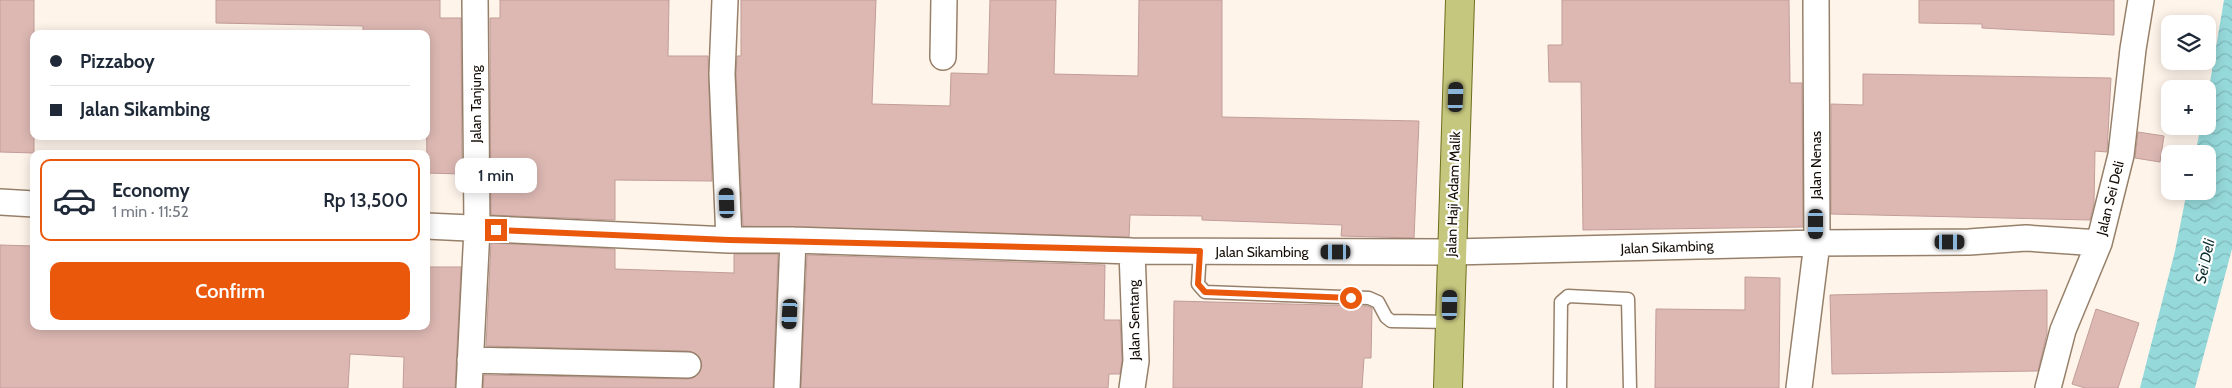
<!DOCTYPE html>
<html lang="en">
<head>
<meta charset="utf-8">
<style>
  body { margin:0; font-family:Cabin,sans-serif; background:#f2f2f3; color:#1f2937; height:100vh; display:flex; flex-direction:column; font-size:19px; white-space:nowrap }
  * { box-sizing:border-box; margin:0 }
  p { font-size:16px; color:#747a83 }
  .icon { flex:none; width:28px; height:28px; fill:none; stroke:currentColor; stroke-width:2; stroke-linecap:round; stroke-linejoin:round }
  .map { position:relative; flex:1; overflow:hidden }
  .details { position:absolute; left:30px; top:150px; width:400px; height:180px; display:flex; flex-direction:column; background:#fff; border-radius:10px; box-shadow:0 2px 12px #0003 }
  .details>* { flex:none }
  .banner { position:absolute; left:30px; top:30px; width:400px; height:110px; border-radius:10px; box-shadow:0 2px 12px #0003; display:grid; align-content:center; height:110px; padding:0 20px; background:#fff }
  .controls { position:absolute; left:2161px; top:15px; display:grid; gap:10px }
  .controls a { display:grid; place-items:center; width:55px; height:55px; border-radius:10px; background:#fff; box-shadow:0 2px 12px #0003; font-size:25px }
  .end { position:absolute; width:22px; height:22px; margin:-11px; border:6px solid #ea580c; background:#fff; box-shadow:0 0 0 2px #fff }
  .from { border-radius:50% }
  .bubble { position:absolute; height:35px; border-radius:10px; background:#fff; box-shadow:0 2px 12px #0003; font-size:16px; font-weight:600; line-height:35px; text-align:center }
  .car { position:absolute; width:15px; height:30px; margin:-15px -8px; border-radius:6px; box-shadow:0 0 4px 1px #0007; background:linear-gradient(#222 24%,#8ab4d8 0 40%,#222 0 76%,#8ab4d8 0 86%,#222 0) }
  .banner b { display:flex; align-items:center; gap:18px; height:48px; font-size:19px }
  .banner b+b { border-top:1px solid #e0e1e3 }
  .banner i { width:12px; height:12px; background:#1f2937 }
  ul { padding:9px 0 0; list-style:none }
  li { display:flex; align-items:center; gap:15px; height:82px; margin:0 10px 8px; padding:0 10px; border:2px solid transparent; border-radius:10px }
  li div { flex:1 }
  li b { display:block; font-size:19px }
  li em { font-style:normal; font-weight:600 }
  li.current { border-color:#ea580c }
  li>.icon { width:45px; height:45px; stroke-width:1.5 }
  .button { display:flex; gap:10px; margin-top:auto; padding:10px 20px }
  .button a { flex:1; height:58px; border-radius:10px; background:#ea580c; color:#fff; font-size:20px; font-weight:600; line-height:58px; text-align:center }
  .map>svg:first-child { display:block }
</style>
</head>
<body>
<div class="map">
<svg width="2232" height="388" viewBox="0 0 2232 388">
  <defs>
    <pattern id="water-waves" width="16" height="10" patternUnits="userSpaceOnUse" patternTransform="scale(1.25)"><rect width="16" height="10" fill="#96d9db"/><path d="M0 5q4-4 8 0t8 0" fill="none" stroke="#80b9ba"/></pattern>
  </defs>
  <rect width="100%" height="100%" fill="#fff4ea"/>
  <path fill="url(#water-waves)" d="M2224 0H2232V249L2195 388H2140L2175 251 2187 191H2208V154H2195L2201 126H2208V94Z"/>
  <path fill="#ddb8b3" stroke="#c19d98" d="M0 0H34V153L0 152Z
    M216 0H440V18H461L462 174 427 173 426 34H363V26L216 23Z
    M500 0H669L668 56H708L712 181 615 180V220L491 215 490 18H500Z
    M741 0H876L872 104 950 106 951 73 988 74 990 0H1056L1054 74 1138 76 1139 0H1222V117L1419 121 1414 238 1341 236 1342 225 1202 220V216L1130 215 1129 237 743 226 736 74 737 56H741Z
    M1562 0H1789L1790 83H1802L1803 227 1583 230 1581 82H1549L1548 45H1562Z
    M1919 0H2114V35L1982 28V24L1919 23Z
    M1863 74 2111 78 2107 152 2095 151 2094 203 2090 220 1831 214V104L1863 105Z
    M2138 132 2164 136 2160 162 2135 158Z
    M491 243 615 249V269L734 273V254H778L773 388H483L484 375 688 379 695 377 702 366 700 358 695 353 688 351 486 346Z
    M0 245 34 246 33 326H426V267H461L455 388H403L404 357 350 354 348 388H0Z
    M807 255 1105 265 1104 320H1120L1122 360 1120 374H1109L1108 388H801Z
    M1745 277 1780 278 1779 388H1655L1656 309 1745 310Z
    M2047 290V333L2038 371 1832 374 1830 295Z
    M1174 301 1367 306 1372 308 1371 358H1364L1362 388H1173Z
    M2096 309 2139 323 2118 388H2085L2072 384Z"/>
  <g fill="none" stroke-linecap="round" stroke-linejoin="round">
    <g stroke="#97806a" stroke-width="15">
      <path id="service" d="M1200 251 1198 284 1205 292 1369 298 1378 302 1386 317 1391 321 1450 322
        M1560 388 1561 302 1568 296 1628 299 1630 388"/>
    </g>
    <g stroke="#97806a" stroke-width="28">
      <path id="minor" d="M725 0 722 74 729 240
        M943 57 944 0
        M0 202 34 204
        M426 226 729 240H793L1132 251 1452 252 1817 243 1969 242 2026 238 2099 243
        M470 360 688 365
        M469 388 477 229 475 0
        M787 388 793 240
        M1132 388 1136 361 1132 251
        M1799 388 1817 243 1816 0
        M2048 388 2063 330 2099 243 2121 155 2133 49 2141 0"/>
    </g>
    <g stroke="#6f6e1c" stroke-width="30">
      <path id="primary" d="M1448 388 1460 0"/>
    </g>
    <use href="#service" stroke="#fff" stroke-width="12"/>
    <use href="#minor" stroke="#fff" stroke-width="25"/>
    <use href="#primary" stroke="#c6c77e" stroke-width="28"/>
  </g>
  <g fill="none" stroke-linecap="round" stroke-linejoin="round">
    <path stroke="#ea580c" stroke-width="6" d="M496 230 729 240 1200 251 1198 284 1205 292 1351 298"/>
  </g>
  <g text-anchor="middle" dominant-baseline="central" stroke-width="4.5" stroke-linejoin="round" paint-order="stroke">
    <g font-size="14" fill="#140c05" stroke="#fff">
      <text transform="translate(476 104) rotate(-90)">Jalan Tanjung</text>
      <text transform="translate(1816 165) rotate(-90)">Jalan Nenas</text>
      <text transform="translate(1453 194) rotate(-88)">Jalan Haji Adam Malik</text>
      <text transform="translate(2110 198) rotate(-76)">Jalan Sei Deli</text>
      <text transform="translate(1667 247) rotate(-2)">Jalan Sikambing</text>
      <text x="1262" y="252">Jalan Sikambing</text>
      <text transform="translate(1134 320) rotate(-91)">Jalan Sentang</text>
    </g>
    <g font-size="15" font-style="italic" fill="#0d3031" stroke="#fff">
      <text transform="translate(2205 261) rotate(-78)">Sei Deli</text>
    </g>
  </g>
</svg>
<div class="controls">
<a><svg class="icon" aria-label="layers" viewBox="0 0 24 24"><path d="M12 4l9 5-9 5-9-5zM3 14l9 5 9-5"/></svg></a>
<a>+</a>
<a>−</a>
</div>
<i class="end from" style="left:1351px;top:298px"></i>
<i class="end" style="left:496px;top:230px"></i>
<div class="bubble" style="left:455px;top:158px;width:82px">1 min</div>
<i class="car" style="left:1456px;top:97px;rotate:2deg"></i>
<i class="car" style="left:727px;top:203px;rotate:358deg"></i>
<i class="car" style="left:1816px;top:224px;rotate:180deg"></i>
<i class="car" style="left:1950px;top:242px;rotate:90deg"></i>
<i class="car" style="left:1336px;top:252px;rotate:270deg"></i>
<i class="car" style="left:1450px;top:305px;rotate:1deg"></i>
<i class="car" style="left:790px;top:314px;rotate:183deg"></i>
<div class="banner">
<b><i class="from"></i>Pizzaboy</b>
<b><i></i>Jalan Sikambing</b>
</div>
<section class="details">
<ul>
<li class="current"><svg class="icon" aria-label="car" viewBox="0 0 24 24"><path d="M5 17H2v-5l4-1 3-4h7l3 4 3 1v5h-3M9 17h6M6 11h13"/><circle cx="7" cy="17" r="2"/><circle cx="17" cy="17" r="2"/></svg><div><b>Economy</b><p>1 min · 11:52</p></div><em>Rp 13,500</em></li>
</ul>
<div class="button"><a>Confirm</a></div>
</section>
</div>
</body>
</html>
